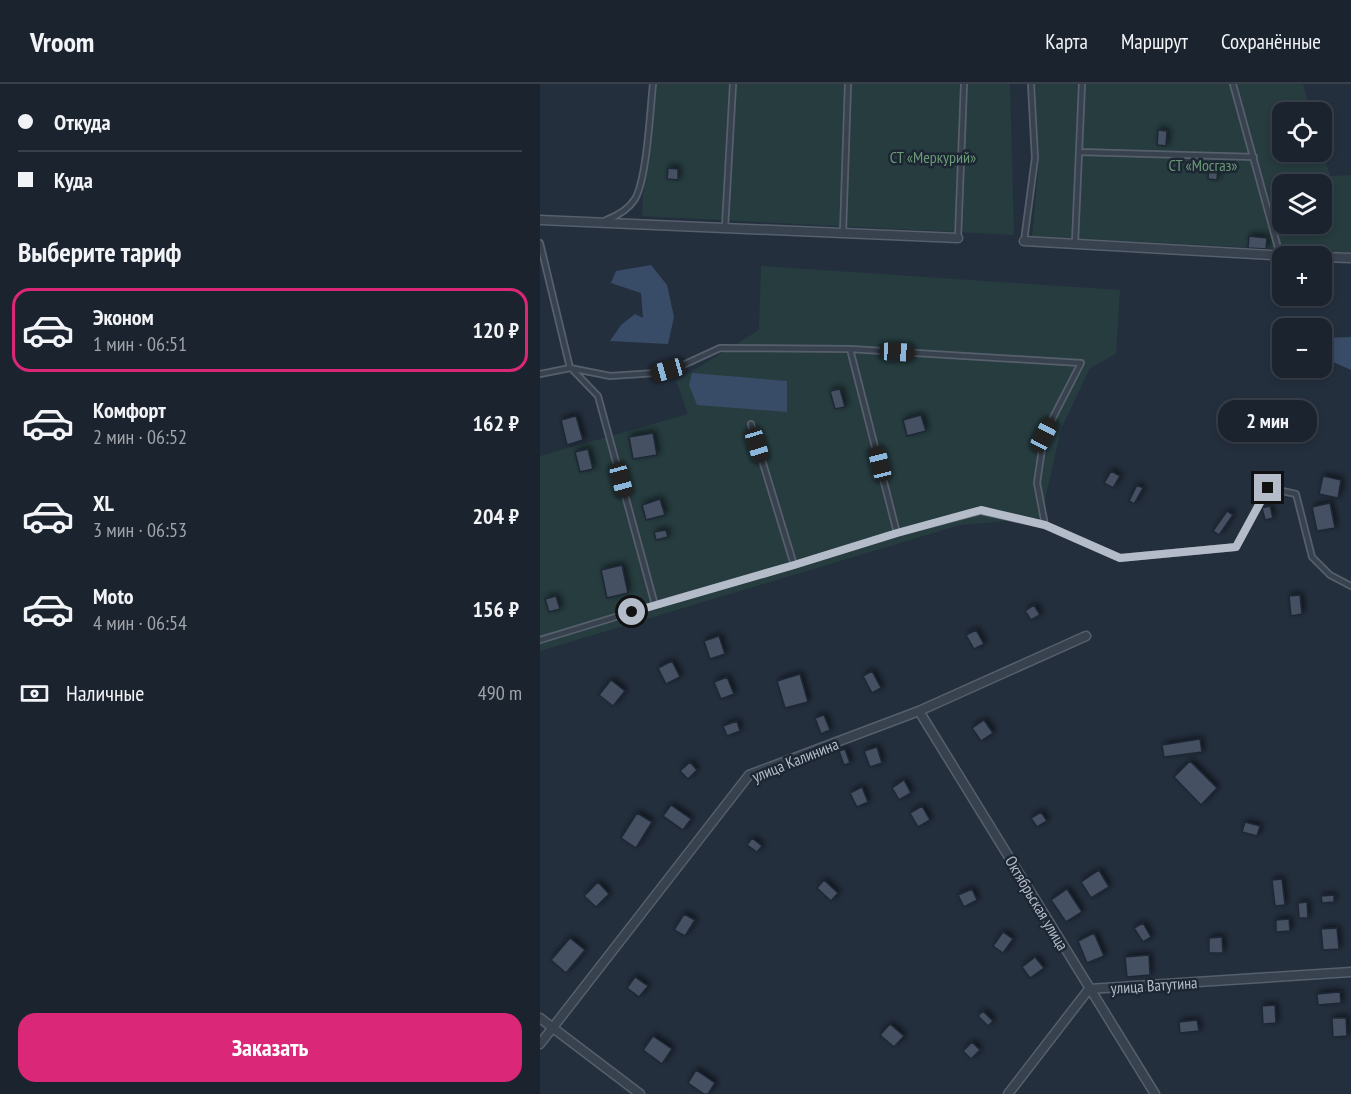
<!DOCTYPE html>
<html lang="ru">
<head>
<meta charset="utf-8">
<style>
  body { margin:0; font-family:"PT Sans Narrow",sans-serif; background:#242b36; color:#f1f3f6; height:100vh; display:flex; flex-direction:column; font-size:22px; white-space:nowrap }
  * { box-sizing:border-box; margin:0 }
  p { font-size:20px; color:#a0a4aa }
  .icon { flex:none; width:33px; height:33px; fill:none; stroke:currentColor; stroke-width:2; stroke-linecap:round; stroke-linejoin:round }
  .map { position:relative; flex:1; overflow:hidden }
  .side { display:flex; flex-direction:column; background:#1b232e; width:540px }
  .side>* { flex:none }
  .hud { display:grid; align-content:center; height:132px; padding:0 18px; background:#1b232e }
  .fabs { position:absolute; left:732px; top:18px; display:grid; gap:12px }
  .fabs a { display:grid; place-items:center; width:60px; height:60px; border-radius:12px; background:#1b232e; box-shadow:0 3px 9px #0003,0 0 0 2px #39404a; font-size:30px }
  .end { position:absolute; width:27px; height:27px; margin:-14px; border:8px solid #b4bcc9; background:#111; box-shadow:0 0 0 3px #111 }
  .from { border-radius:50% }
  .bubble { position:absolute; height:42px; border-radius:18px; background:#1b232e; box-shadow:0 3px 9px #0003,0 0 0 2px #39404a; font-size:20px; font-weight:800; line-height:42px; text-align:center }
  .car { position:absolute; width:18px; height:36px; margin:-18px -9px; border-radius:8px; box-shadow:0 0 4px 2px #0007; background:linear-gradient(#222 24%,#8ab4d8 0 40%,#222 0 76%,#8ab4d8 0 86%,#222 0) }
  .hud b { display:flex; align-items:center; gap:21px; height:57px; font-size:22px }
  .hud b+b { border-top:2px solid #39404a }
  .hud i { width:15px; height:15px; background:#f1f3f6 }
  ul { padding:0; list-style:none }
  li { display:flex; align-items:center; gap:18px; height:84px; margin:0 12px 9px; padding:0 6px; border:3px solid transparent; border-radius:18px }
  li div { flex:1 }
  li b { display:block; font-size:22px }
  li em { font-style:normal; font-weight:800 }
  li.current { border-color:#db2777 }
  li>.icon { width:54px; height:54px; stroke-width:1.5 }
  h2 { padding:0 18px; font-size:27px; line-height:72px }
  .pay { display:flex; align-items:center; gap:15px; height:66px; padding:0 18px; font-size:22px }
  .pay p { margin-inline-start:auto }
  .action { display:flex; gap:12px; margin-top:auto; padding:12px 18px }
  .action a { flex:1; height:69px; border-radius:18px; background:#db2777; color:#fff; font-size:24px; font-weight:800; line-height:69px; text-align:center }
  header { display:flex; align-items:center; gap:36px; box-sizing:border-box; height:84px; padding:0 30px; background:#1b232e; border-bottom:2px solid #39404a }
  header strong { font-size:28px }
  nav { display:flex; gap:33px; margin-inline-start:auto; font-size:21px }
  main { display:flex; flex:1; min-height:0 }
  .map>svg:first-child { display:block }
</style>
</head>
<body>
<header>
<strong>Vroom</strong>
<nav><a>Карта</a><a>Маршрут</a><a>Сохранённые</a></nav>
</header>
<main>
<section class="side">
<div class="hud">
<b><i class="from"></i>Откуда</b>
<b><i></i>Куда</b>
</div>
<h2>Выберите тариф</h2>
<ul>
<li class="current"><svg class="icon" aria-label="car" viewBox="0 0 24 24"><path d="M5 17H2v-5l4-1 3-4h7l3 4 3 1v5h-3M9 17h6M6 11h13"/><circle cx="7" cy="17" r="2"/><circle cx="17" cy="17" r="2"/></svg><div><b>Эконом</b><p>1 мин · 06:51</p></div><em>120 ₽</em></li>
<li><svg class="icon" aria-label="car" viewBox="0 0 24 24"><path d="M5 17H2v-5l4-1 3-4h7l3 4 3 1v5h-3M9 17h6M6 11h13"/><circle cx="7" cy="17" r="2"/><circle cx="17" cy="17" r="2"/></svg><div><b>Комфорт</b><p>2 мин · 06:52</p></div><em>162 ₽</em></li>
<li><svg class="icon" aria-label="car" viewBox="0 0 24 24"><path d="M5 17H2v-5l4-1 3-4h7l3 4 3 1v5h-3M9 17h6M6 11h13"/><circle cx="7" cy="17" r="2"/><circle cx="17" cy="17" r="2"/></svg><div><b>XL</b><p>3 мин · 06:53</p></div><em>204 ₽</em></li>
<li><svg class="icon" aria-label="car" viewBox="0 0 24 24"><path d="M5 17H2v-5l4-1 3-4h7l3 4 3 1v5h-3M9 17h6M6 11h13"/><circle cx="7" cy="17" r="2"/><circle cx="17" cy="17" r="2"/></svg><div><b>Moto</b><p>4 мин · 06:54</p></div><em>156 ₽</em></li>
</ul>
<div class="pay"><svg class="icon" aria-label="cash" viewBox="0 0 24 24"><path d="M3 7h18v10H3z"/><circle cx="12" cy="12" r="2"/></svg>Наличные<p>490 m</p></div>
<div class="action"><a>Заказать</a></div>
</section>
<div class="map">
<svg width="811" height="1010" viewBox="0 0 811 1010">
  <defs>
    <filter id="shadow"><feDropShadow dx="2.5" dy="-2.5" stdDeviation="3" flood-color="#0009"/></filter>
  </defs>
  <rect width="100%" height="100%" fill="#242f3e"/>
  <path fill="#263c3f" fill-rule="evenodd" d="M109 0H470L474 151 102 132Z
    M495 0H763L771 28H742V68H782V63L790 92 811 91V169L492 152 499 76ZM742 100H782V140H742Z
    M221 182 580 206 576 270 550 284 521 345 501 434 420 441 0 567V372L148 330 136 297 219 246Z"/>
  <path fill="#394c67" d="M111 181 127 201 134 233 128 260 70 257 81 241 95 230 103 234 101 209 71 199 76 187Z
    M811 253V286L782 273V254Z
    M152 289 247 297V328L157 321 149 301Z"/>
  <path fill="#455162" stroke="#1f2835" stroke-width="1.5" filter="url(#shadow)" d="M618 46 627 47 626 62 617 61Z
    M669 82 678 83 677 96 668 95Z
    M128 84 138 85V96L127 95Z
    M709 152 727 154 726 165 708 164Z
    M300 305 305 323 295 325 290 307Z
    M381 331 386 347 367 352 363 336Z
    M36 332 43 356 27 361 21 336Z
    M113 349 117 371 93 375 89 353Z
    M48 365 53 385 40 388 35 368Z
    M571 387 580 392 573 404 564 399Z
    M783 392 801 396 798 414 779 410Z
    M597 401 603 404 594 420 589 417Z
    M120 415 125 431 106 436 102 421Z
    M790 419 795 444 777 447 772 423Z
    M730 422 733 434 725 436 722 424Z
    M687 427 693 431 679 451 673 447Z
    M126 446 128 453 116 456 114 448Z
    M82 481 88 509 67 514 61 486Z
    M760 511 762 530 751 532 749 512Z
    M16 512 20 525 9 528 5 515Z
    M494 521 500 531 491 536 485 527Z
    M436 546 444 560 434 565 426 551Z
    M179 552 185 570 170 575 164 557Z
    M132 577 140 593 126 600 118 584Z
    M332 587 341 604 332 609 323 592Z
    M260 590 268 618 245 624 237 597Z
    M187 593 194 610 181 615 174 598Z
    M71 596 85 607 73 622 59 611Z
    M284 631 290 646 281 650 275 634Z
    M444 636 453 649 441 657 432 644Z
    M197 637 200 647 187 652 183 642Z
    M660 655 662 668 624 673 622 661Z
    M337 663 342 679 330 683 324 667Z
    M305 665 310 679 304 681 299 667Z
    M650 677 677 704 661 721 634 693Z
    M150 678 157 686 148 695 140 687Z
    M364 696 371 709 359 716 352 704Z
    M322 703 328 718 317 723 310 709Z
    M131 721 151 735 143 746 123 732Z
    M382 722 390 736 378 743 370 729Z
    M501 728 507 737 497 743 491 734Z
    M97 729 112 738 96 764 81 754Z
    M705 738 720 742 717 752 702 748Z
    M212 754 222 762 217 768 207 761Z
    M559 786 569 803 551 814 541 798Z
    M742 795 745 821 735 822 732 796Z
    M284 796 298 809 291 817 277 804Z
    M58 798 69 810 56 823 44 812Z
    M432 805 437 816 424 823 418 811Z
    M527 805 542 828 526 838 511 816Z
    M794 811V818L782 819 781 812Z
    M767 818 768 834H759L758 819Z
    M144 830 155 836 145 852 134 846Z
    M749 835 750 847 736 848V836Z
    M603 839 611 853 603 858 594 844Z
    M797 844 799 865 783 866 781 845Z
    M463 848 473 855 463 869 453 862Z
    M554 849 564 872 547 879 538 857Z
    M682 853 683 869H669V854Z
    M30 854 45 866 26 889 11 876Z
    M609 871 610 891 587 893 585 873Z
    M495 873 504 884 490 894 482 883Z
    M95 893 108 902 99 913 87 904Z
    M800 908 801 919 778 921 777 910Z
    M735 921 736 939 723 940 722 922Z
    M443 927 453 937 448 942 438 932Z
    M792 934H806L807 952 793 953Z
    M657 936 659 947 640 949 639 938Z
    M350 940 364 952 354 963 340 951Z
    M113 952 132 965 122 980 103 966Z
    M432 958 440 966 431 975 423 967Z
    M156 986 175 999 168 1010H164L148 999Z"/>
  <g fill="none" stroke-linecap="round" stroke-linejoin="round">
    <g stroke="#565f6c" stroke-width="8">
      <path id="service" d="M693 0 740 171
        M539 68 714 73
        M66 136C77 132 88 126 95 115 107 94 110 27 113 0
        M185 143 193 0
        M303 149 308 0
        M418 154 424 0
        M484 157 495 74 491 0
        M0 159 30 284 0 290
        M535 159 542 0
        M310 265 357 449
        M30 284 70 292 116 289 141 282 180 264 310 265 541 279 504 351 497 399 505 441 580 474 696 463 728 404 756 410 772 473 790 491 811 502
        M31 284 58 312 115 521
        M211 340 254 481
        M0 556 115 521 254 481 357 449 441 427 505 441"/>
    </g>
    <g stroke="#565f6c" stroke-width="11">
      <path id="minor" d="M0 136 418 154
        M484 157 748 172
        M782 173 811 174
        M379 627 615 1010
        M0 934 100 1010
        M0 960 209 691 379 627 546 552
        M468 1010 549 905 811 888"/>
    </g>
    <use href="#service" stroke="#38414e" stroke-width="4.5"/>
    <use href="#minor" stroke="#38414e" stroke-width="8"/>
  </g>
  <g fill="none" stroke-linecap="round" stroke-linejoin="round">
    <path stroke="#b4bcc9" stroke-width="8" d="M92 528 254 481 357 449 441 426 505 441 580 474 696 463 728 404"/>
  </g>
  <g text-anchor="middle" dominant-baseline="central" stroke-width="5" stroke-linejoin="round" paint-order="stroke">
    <g font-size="16" fill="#6b9a76" stroke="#1d2633">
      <text x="393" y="73">СТ «Меркурий»</text>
      <text x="663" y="81">СТ «Мосгаз»</text>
    </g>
    <g font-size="16" fill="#b4bcc9" stroke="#1d2633">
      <text transform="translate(255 676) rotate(-22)">улица Калинина</text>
      <text transform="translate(497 819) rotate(59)">Октябрьская улица</text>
      <text transform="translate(614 901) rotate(-4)">улица Ватутина</text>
    </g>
  </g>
</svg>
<div class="fabs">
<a><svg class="icon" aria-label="locate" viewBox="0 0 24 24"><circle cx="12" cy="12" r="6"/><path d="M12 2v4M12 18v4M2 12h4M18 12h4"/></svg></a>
<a><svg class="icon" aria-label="layers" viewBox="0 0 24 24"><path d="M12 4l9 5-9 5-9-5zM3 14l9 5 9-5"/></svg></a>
<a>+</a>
<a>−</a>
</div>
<i class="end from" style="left:92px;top:528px"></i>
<i class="end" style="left:728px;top:404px"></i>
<div class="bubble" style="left:678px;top:316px;width:99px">2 мин</div>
<i class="car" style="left:357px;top:268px;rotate:93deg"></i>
<i class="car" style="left:128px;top:286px;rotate:254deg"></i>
<i class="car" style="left:504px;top:351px;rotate:28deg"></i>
<i class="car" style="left:217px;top:361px;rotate:163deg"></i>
<i class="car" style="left:340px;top:380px;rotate:346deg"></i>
<i class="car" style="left:81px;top:396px;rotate:165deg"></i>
</div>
</main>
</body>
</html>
